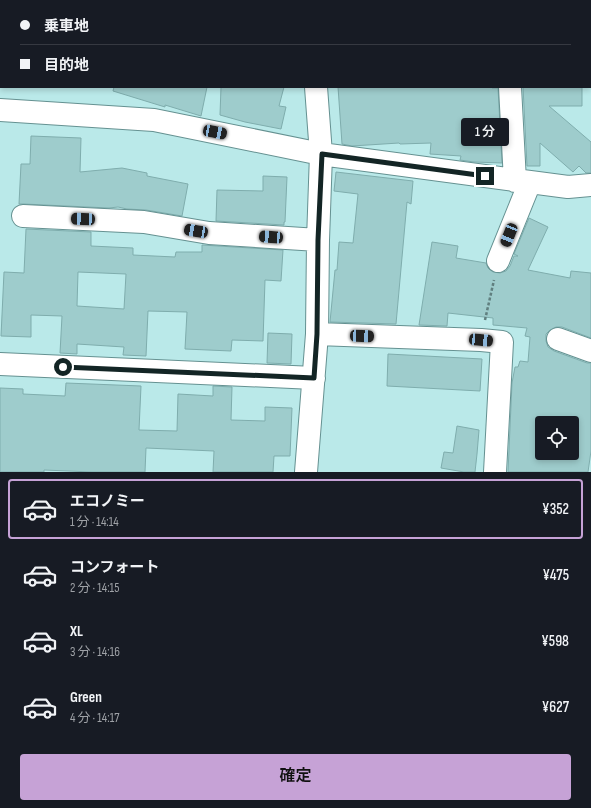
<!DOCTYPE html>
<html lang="ja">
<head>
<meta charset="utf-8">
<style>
  body { margin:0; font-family:"Sofia Sans Condensed","Noto Sans JP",sans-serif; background:#242831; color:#f1f3f6; height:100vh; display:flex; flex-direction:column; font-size:15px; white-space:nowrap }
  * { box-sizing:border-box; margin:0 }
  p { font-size:13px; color:#9ea1a6 }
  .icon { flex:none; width:22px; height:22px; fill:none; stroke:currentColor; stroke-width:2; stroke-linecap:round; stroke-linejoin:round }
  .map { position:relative; height:472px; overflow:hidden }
  .drawer { display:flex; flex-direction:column; background:#171b24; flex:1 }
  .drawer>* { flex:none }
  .top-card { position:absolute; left:0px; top:0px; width:591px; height:88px; box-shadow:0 2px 6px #0003; display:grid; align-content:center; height:88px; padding:0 20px; background:#171b24 }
  .fabs { position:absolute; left:535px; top:416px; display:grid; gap:8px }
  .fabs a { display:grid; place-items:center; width:44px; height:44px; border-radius:4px; background:#171b24; box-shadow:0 2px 6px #0003; font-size:20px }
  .end { position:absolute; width:18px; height:18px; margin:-9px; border:5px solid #132525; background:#fff; box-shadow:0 0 0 2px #fff }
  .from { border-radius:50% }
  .bubble { position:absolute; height:28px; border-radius:4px; background:#171b24; box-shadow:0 2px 6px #0003; font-size:13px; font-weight:600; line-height:28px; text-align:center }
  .car { position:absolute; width:12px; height:24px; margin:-12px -6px; border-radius:5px; box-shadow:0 0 3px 1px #0007; background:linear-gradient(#222 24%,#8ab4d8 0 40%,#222 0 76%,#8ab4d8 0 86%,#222 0) }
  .top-card b { display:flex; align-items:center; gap:14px; height:38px; font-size:15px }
  .top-card b+b { border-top:1px solid #363941 }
  .top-card i { width:10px; height:10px; background:#f1f3f6 }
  ul { padding:7px 0 0; list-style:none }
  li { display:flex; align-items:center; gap:12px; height:60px; margin:0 8px 6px; padding:0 12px; border:2px solid transparent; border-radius:4px }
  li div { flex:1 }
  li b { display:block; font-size:15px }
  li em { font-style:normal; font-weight:600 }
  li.active { border-color:#c6a2d6 }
  li>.icon { width:36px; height:36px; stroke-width:1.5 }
  .primary-button { display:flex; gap:8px; margin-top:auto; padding:8px 20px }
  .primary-button a { flex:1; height:46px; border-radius:4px; background:#c6a2d6; color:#111; font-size:16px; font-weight:600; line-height:46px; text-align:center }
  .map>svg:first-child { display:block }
</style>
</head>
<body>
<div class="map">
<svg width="591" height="472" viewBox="0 0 591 472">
  <rect width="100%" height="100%" fill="#bae9e9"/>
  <path fill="#9ecccc" stroke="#7fadad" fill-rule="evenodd" d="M114 87H207L201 116 165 105V107L113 91Z
    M221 87H284L279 106 286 107 281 129 245 122 220 115Z
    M338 87H492V88H498L502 163 474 162 460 160 461 156 430 154 431 143 400 144 399 143 352 146 342 144Z
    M523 87H582V106H549L591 142V173H586L579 166 573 172 540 143V166H527Z
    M31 136 81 138 80 172 122 168 147 173V176L188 184 182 216 146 210 127 209 118 207 109 208 24 204H19L21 164H30Z
    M336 172 413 181 411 204 407 202 396 324 330 322 335 270H337L339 242 353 243 358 194 334 191Z
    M263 176 287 177 285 222H284V225L216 221 217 190 263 191Z
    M529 218 548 227 528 270 570 278 571 271 591 273V338L562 327H556L550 330 546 334V341L548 347 554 351 587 363H591V451L588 472H508L512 383 515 367H518L520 361 528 362 530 337 525 336 527 328 493 325V318L448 313 447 326 419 325 432 242 458 246 456 258 486 263 488 268 493 272 500 273 506 271 510 266 514 256H518L514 254ZM546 420 563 423H572V424L578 426 574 453H542V423H546Z
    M26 229 91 232V246L133 248V255L175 257 176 252H202V245L283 250 281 281 265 280 263 341 232 340 231 351 185 349 187 312 148 311 146 356 123 355 124 347 77 344V354L60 353 62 316 31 315V337L1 336 4 272 24 273ZM78 272 126 274 124 309 77 306Z
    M268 333 292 334 291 364 267 363Z
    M388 354 482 359 480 391 387 386Z
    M66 383 141 386 139 430 177 431 178 394 213 396V386L232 387 231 420 265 421V407L292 408 290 456H274L273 472H213L214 451 146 448 145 472H92L44 470V472H0V388L23 389V394L65 396Z
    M457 426 479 430 477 454 475 472H464L441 468 444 452 453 453Z"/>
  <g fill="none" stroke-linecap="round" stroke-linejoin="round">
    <g stroke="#659191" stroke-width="24">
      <path id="minor" d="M227 0 230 1
        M309 0V1
        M581 0 582 1
        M510 87 515 181
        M0 110 154 120 321 154 530 182 568 187 591 185
        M23 216 144 222 209 233 318 240
        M498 261 530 182
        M317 334 481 340 502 342 495 472
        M558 339 591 351
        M0 364 314 378
        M306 472 317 334 318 240 321 154 316 87"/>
    </g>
    <path stroke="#607f7f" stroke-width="2.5" stroke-dasharray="3 2" stroke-linecap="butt" d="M485 320 494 280"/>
    <use href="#minor" stroke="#fff" stroke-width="22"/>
  </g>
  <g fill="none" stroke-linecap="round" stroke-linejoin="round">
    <path stroke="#132525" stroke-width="5" d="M63 367 314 378 317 334 318 240 322 154 485 176"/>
  </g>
</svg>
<div class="fabs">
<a><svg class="icon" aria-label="locate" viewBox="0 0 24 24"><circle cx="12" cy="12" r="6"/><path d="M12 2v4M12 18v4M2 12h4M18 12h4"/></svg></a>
</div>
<i class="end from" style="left:63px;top:367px"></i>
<i class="end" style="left:485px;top:176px"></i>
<div class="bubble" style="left:461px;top:118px;width:48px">1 分</div>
<i class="car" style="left:215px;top:132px;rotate:101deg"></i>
<i class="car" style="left:83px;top:219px;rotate:272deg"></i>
<i class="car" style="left:196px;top:231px;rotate:280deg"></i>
<i class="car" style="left:509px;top:235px;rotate:202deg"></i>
<i class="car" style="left:271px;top:237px;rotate:274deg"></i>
<i class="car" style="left:362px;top:336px;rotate:92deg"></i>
<i class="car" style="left:481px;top:340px;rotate:95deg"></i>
<div class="top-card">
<b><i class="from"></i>乗車地</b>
<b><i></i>目的地</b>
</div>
</div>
<section class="drawer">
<ul>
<li class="active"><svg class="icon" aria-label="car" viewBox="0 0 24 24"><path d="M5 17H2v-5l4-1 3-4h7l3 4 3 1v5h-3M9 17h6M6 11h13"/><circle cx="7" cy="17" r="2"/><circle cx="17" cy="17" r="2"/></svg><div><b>エコノミー</b><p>1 分 · 14:14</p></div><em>¥352</em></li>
<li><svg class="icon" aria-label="car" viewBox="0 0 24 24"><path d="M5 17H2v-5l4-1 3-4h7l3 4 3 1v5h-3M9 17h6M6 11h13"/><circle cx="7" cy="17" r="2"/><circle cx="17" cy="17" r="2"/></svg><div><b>コンフォート</b><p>2 分 · 14:15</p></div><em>¥475</em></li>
<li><svg class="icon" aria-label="car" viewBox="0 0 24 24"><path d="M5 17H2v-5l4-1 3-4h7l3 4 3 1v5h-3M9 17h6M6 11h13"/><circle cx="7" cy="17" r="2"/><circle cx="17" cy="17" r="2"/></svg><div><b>XL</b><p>3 分 · 14:16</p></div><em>¥598</em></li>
<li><svg class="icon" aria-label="car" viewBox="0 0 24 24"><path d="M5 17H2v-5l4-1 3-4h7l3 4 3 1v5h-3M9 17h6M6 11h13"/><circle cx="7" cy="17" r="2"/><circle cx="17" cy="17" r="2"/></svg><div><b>Green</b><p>4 分 · 14:17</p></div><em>¥627</em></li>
</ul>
<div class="primary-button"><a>確定</a></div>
</section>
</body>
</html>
